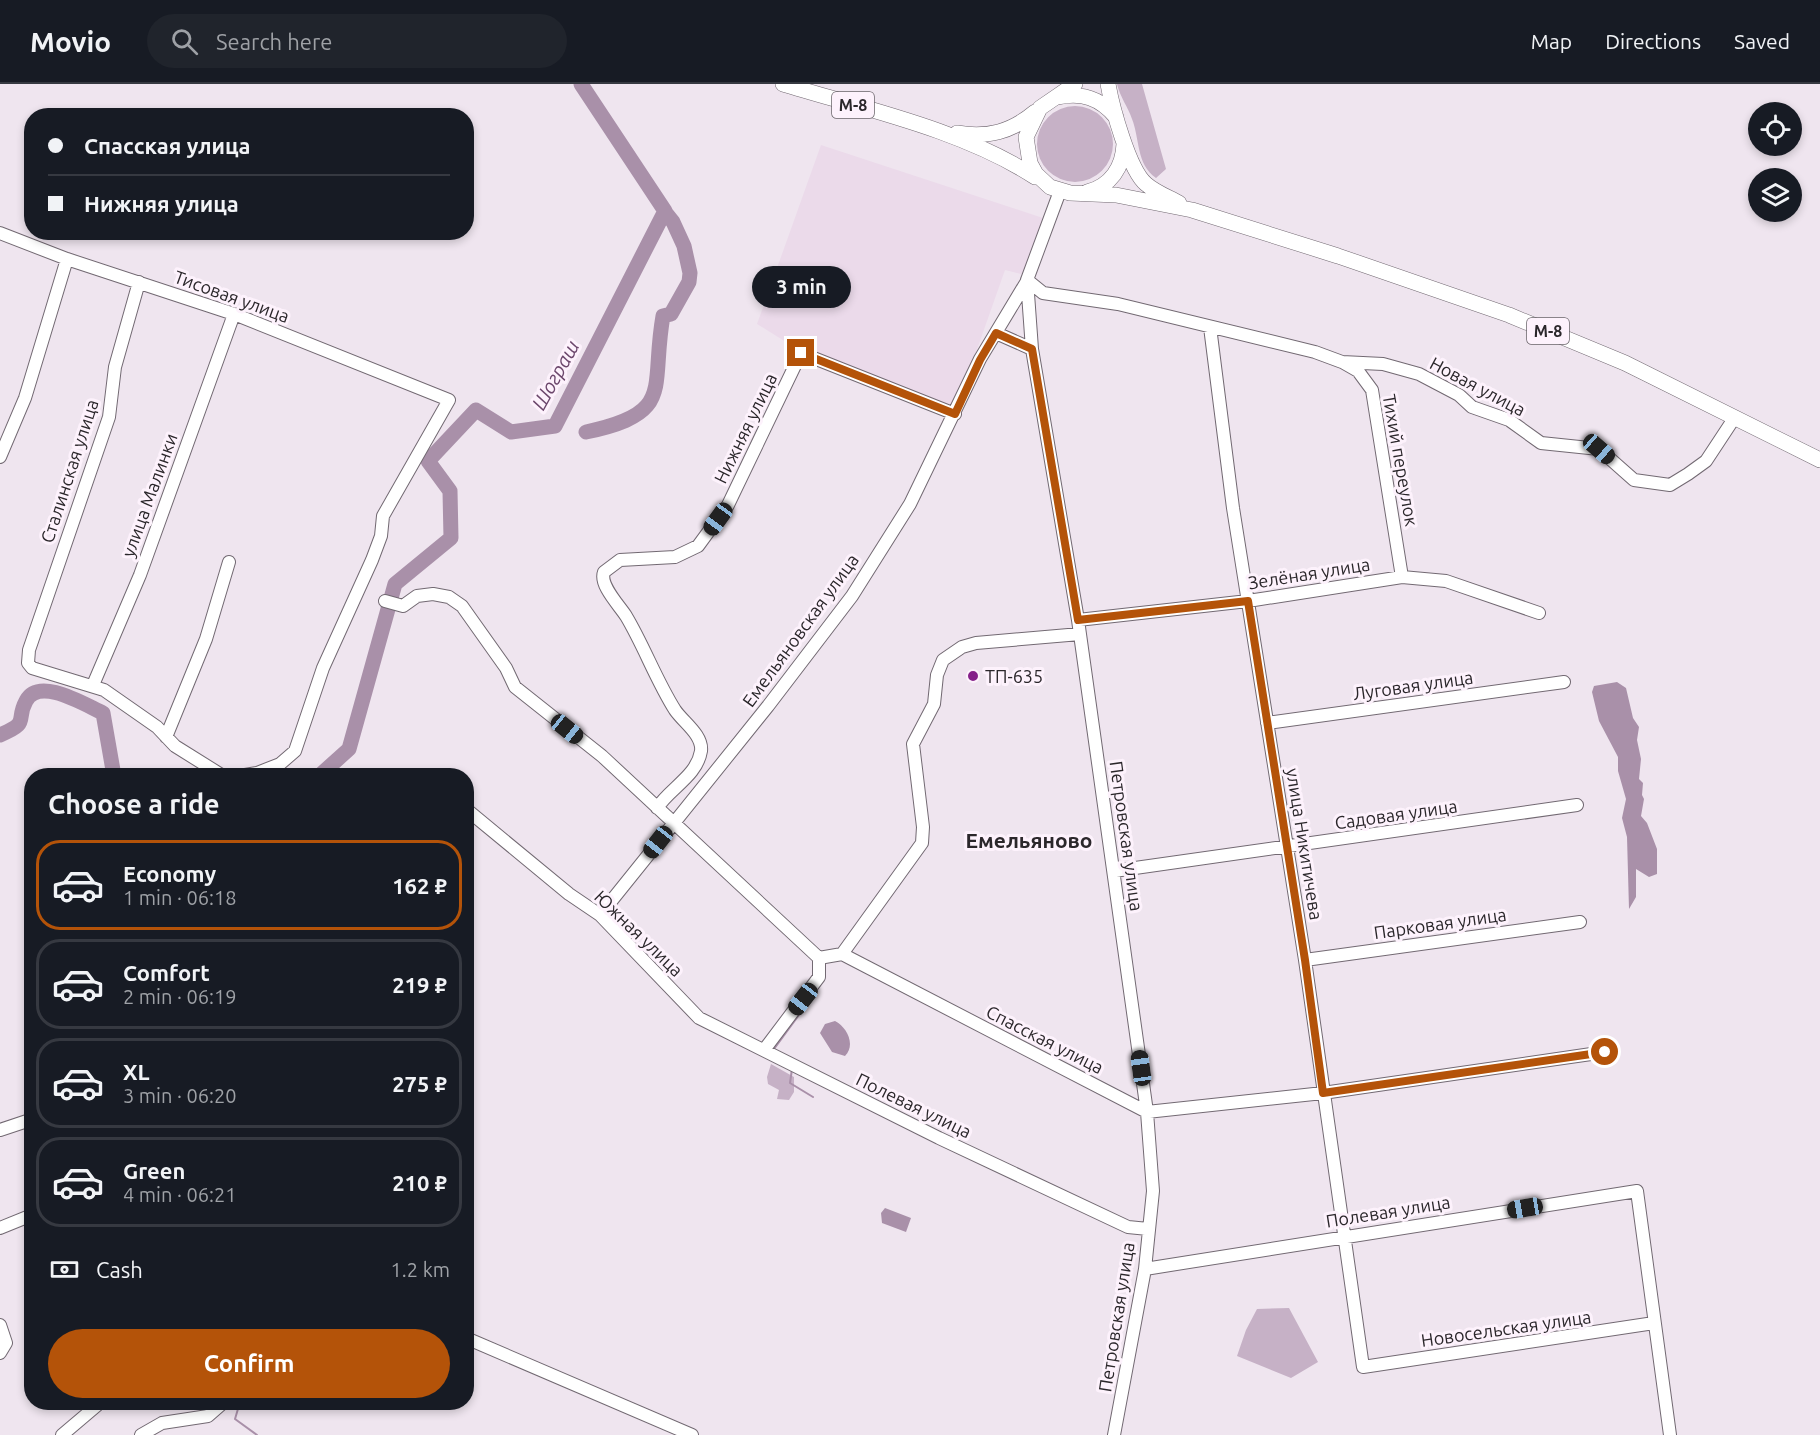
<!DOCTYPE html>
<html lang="en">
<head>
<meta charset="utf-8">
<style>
  body { margin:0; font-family:Ubuntu,sans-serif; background:#20242c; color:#f1f3f6; height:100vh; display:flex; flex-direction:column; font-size:22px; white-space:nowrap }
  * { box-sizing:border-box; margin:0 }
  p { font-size:20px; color:#9ea1a6 }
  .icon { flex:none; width:33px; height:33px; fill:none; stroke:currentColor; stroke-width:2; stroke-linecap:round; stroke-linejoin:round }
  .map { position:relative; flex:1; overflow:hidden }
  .panel { position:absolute; left:24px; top:684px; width:450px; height:642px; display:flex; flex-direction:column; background:#171b24; border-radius:24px; box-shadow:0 3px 9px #0003 }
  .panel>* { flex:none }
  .hud { position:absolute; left:24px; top:24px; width:450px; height:132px; border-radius:24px; box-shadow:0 3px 9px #0003; display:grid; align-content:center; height:132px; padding:0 24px; background:#171b24 }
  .controls { position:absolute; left:1748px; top:18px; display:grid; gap:12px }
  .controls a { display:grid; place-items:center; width:54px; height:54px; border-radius:50%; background:#171b24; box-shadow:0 3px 9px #0003; font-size:30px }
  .end { position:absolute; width:27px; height:27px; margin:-14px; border:8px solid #b45309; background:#fff; box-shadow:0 0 0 3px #fff }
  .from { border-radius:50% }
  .bubble { position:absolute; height:42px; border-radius:21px; background:#171b24; box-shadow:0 3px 9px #0003; font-size:20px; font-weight:600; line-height:42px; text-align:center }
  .car { position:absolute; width:18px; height:36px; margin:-18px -9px; border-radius:8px; box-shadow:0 0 4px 2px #0007; background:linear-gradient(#222 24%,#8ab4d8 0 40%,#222 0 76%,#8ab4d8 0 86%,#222 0) }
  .hud b { display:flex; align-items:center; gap:21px; height:57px; font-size:22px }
  .hud b+b { border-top:2px solid #363941 }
  .hud i { width:15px; height:15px; background:#f1f3f6 }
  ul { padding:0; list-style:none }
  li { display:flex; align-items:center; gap:18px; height:90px; margin:0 12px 9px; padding:0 12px; border:3px solid #363941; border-radius:24px }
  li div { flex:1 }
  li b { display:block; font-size:22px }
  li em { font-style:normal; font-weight:600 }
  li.current { border-color:#b45309 }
  li>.icon { width:54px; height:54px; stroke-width:1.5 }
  h2 { padding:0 24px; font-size:27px; line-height:72px }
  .pay { display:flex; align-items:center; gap:15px; height:66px; padding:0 24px; font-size:22px }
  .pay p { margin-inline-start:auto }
  .primary-button { display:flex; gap:12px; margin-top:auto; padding:12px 24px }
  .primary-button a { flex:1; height:69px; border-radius:36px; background:#b45309; color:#fff; font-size:24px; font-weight:600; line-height:69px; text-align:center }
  header { display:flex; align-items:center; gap:36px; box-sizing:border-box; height:84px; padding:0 30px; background:#171b24; border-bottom:2px solid #363941 }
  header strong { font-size:28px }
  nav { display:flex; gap:33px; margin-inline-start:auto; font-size:21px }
  .search { width:420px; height:54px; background:#20242c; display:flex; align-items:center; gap:15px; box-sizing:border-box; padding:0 21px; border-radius:33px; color:#9ea1a6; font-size:22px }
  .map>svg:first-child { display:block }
</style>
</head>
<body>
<header>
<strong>Movio</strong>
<div class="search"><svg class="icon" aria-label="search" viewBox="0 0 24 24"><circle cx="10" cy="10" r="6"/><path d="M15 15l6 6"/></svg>Search here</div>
<nav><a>Map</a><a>Directions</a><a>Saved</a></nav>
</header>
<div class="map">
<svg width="1820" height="1351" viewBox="0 0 1820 1351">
  <rect width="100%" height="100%" fill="#efe5ef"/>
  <path fill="#ebdaea" d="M821 61 1043 134 1025 191 1005 186 956 325 794 263 757 240Z"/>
  <path fill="#c6b1c6" d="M1117 0H1142L1166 85 1156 94C1136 80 1140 55 1132 35 1128 23 1120 13 1117 0Z
    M1037 60a38 38 0 1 1 76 0a38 38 0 1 1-76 0Z
    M771 980 794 993V1008L789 1016 777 1015 779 1006 768 1000 767 993Z
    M1289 1224 1318 1278 1291 1294 1237 1272 1246 1246 1257 1225Z"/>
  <path fill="#a990a9" d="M1617 598 1626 604 1633 634 1639 643 1637 656 1641 675 1639 695 1643 699 1642 711 1644 715 1641 732 1647 739 1657 765V790L1649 793 1636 785V813L1629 825 1627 753 1622 734 1626 715 1618 687V673L1599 637 1592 608 1594 602Z
    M835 937C847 943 856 961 845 972L832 968 820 949 825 940Z
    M885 1124 911 1134 906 1148 882 1139 881 1129Z"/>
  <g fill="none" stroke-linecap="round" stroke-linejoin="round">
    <path stroke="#a990a9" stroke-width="2" d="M774 965 815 909
      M792 985 790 999 813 1013
      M240 1318 235 1335 257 1351"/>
    <path stroke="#a990a9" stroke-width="15" d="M586 348C676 329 650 305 663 232L671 230 689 198 690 189 684 162 673 138 665 128
      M0 651C31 638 15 637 26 617 39 592 85 621 103 629L114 692
      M319 692 349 665 395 500 451 454 450 407 428 377 476 326 511 348 555 342 665 127 581 0"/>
    <g stroke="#726972" stroke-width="14">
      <path id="minor" d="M1060 107 1027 196 1032 265 1078 536 1147 1028 1153 1107 1145 1185 1114 1351
        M0 149 67 175 234 230 449 316 383 432 381 452 372 476 323 584 295 667 280 680 257 689 239 692
        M1027 196 1043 209 1118 220 1315 268 1342 278 1383 280 1419 290 1459 311 1472 323 1509 336 1541 359 1599 365 1634 396 1670 401 1688 390 1706 377 1735 333
        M139 198 115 283 109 333 29 566 28 579 32 584 104 606 157 643 175 662 223 692
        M1210 243 1233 424 1305 876 1363 1283 1654 1239
        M996 249 1032 265
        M1344 279 1358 287 1372 306 1402 493
        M0 373 25 314 67 175
        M385 517 403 522 417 512 433 510 449 513 462 522 506 584 515 603 602 672 819 874 842 870 1147 1028 1323 1009 1605 968
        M1078 536 1248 517 1402 493 1446 497 1539 529
        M93 601 140 491 234 230
        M1267 639 1564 598
        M166 653 206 555 229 478
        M657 724C670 704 697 692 701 667 703 651 683 638 675 626 656 596 644 562 626 532 619 521 599 501 604 488L620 476 675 473 698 462 728 421 801 269 955 330
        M466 725 569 810 600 831 699 934 939 1054 1128 1143 1148 1145
        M1114 787 1577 721
        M600 831 768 622 852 512 910 420 980 275 1027 197
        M842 870 922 759 923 743 913 660 934 620 937 591 943 576 962 563 976 559 1080 550
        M1305 876 1580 838
        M764 966 819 893V874
        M0 1046 30 1036
        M0 1144 32 1131
        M1145 1185 1637 1107 1670 1351
        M0 1241 6 1259 0 1269
        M466 1254 692 1351
        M62 1351 101 1318
        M141 1351 162 1339 208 1332 224 1318"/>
    </g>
    <g stroke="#726972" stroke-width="16">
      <path id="major" d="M783 0C865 25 963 46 1035 93
        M1075 0 1040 24 1026 53 1030 79 1036 90 1050 103 1070 109 1116 111 1192 126 1338 172 1509 231 1625 279 1820 376
        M1108 0C1112 23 1129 86 1146 100 1155 108 1168 113 1179 119
        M1058 13C1082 8 1100 14 1116 33
        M957 49C988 54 1011 48 1035 28
        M1087 108C1111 102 1123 83 1124 60"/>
    </g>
    <use href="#minor" stroke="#fff" stroke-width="12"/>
    <use href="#major" stroke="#fff" stroke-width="15"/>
  </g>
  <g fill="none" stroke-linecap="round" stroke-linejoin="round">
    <path stroke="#b45309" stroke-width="8" d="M801 269 955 330 980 276 996 249 1032 265 1078 536 1248 517 1305 876 1323 1009 1605 968"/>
  </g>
  <circle fill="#852089" stroke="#fdf2fc" stroke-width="2" cx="973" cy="592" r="6"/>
  <g text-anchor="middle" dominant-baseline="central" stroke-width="6" stroke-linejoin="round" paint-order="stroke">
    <g fill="#fdf2fc" stroke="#6a646a" stroke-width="1.5">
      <rect x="832" y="8" width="42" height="26" rx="4.5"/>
      <rect x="1527" y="234" width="42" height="26" rx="4.5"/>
    </g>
    <g font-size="16" font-weight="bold" fill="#2b272b">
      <text x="853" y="21">М-8</text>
      <text x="1548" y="247">М-8</text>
    </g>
    <g font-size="18" fill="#2b272b" stroke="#fdf2fc">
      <text transform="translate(232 212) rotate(20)">Тисовая улица</text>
      <text transform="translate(1478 302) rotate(28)">Новая улица</text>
      <text transform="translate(745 344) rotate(-64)">Нижняя улица</text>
      <text transform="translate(1401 376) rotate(80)">Тихий переулок</text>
      <text transform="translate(69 387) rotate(-72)">Сталинская улица</text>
      <text transform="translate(149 411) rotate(-70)">улица Малинки</text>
      <text transform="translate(1309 489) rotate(-9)">Зелёная улица</text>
      <text transform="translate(800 546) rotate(-54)">Емельяновская улица</text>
      <text transform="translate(1413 601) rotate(-8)">Луговая улица</text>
      <text transform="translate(1396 730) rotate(-8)">Садовая улица</text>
      <text transform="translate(1127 752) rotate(82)">Петровская улица</text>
      <text transform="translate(1305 760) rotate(81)">улица Никитичева</text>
      <text transform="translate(1440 839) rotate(-8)">Парковая улица</text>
      <text transform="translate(639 849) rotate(44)">Южная улица</text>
      <text transform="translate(1045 955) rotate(27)">Спасская улица</text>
      <text transform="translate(914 1021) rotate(26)">Полевая улица</text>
      <text transform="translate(1388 1127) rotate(-9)">Полевая улица</text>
      <text transform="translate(1116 1233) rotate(-81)">Петровская улица</text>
      <text transform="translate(1506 1244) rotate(-8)">Новосельская улица</text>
    </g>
    <g font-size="18" fill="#2b272b" stroke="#fdf2fc" text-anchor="start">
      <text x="985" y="592">ТП-635</text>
    </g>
    <g font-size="20" font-style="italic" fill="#6c476c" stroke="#fdf2fc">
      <text transform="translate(555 291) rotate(-61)">Шограш</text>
    </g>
    <g font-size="21" font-weight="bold" fill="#2b272b" stroke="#fdf2fc">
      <text x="1029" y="756">Емельяново</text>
    </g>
  </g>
</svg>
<div class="controls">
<a><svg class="icon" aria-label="locate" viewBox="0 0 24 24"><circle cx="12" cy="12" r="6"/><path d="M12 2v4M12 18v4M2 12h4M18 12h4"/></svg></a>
<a><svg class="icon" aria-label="layers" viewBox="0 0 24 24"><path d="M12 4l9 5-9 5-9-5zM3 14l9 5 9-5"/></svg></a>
</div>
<i class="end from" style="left:1605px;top:968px"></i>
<i class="end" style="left:801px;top:269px"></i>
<div class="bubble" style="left:752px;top:182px;width:99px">3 min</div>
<i class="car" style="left:1599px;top:365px;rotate:131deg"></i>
<i class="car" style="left:718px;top:435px;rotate:216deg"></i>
<i class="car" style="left:567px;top:645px;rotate:129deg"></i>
<i class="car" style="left:658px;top:758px;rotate:218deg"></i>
<i class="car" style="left:803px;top:915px;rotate:218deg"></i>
<i class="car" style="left:1141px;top:984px;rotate:352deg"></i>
<i class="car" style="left:1525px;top:1124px;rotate:261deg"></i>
<div class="hud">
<b><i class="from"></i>Спасская улица</b>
<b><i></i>Нижняя улица</b>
</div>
<section class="panel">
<h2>Choose a ride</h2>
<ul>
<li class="current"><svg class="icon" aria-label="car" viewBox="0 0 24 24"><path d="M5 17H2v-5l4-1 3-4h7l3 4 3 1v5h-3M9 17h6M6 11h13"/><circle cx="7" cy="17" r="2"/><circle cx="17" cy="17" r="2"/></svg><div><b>Economy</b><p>1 min · 06:18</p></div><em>162 ₽</em></li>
<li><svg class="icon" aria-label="car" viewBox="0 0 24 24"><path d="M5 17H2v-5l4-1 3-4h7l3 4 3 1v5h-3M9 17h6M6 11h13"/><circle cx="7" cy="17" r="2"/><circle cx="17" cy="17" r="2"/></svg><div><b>Comfort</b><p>2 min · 06:19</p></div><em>219 ₽</em></li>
<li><svg class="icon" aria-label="car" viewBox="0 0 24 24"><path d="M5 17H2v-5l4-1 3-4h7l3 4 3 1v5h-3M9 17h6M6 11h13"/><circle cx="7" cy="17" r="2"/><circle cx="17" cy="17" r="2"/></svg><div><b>XL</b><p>3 min · 06:20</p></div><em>275 ₽</em></li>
<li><svg class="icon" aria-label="car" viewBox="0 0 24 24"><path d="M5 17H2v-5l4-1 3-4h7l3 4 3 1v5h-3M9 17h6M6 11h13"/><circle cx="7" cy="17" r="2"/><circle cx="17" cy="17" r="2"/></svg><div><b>Green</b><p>4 min · 06:21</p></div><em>210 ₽</em></li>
</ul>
<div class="pay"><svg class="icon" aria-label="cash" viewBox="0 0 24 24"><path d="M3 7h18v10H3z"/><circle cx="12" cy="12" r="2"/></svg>Cash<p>1.2 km</p></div>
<div class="primary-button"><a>Confirm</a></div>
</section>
</div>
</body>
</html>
